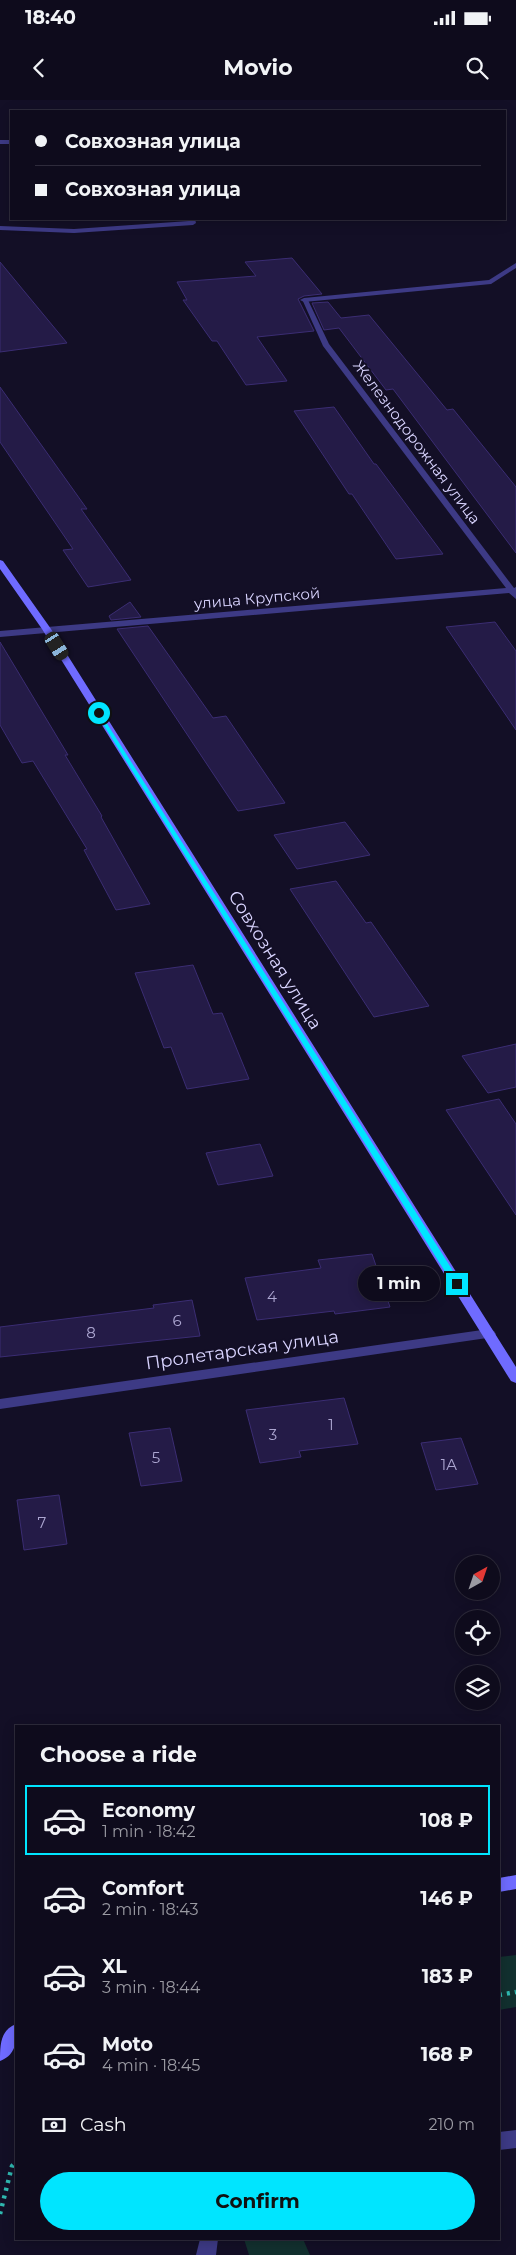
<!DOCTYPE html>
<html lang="en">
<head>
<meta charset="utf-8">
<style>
  body { margin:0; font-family:Montserrat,sans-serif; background:#171425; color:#f1f3f6; height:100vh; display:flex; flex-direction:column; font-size:19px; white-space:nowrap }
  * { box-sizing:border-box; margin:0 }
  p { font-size:16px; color:#9b9ba3 }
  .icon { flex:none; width:28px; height:28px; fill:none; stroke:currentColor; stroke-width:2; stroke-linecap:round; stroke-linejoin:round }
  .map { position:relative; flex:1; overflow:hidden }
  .details { position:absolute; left:15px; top:1625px; width:485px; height:515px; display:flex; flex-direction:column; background:#0e0b1c; border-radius:0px; box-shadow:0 2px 12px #0003,0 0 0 1px #2e2b3b }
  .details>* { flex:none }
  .guide { position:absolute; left:10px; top:10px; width:496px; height:110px; border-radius:0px; box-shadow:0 2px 12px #0003,0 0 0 1px #2e2b3b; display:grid; align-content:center; height:110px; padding:0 25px; background:#0e0b1c }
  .needle { width:32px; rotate:40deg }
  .fabs { position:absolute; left:455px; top:1455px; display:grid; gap:10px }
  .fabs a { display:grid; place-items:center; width:45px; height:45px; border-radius:50%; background:#0e0b1c; box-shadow:0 2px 12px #0003,0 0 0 1px #2e2b3b; font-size:25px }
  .end { position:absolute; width:22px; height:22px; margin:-11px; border:6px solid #00e5ff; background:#111; box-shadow:0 0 0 2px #111 }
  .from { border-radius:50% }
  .bubble { position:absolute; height:35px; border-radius:18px; background:#0e0b1c; box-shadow:0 2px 12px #0003,0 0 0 1px #2e2b3b; font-size:16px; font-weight:700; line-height:35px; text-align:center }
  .car { position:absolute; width:15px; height:30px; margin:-15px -8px; border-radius:6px; box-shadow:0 0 4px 1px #0007; background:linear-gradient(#222 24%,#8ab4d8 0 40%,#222 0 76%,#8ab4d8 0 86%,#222 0) }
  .guide b { display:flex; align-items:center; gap:18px; height:48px; font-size:19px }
  .guide b+b { border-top:1px solid #2e2b3b }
  .guide i { width:12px; height:12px; background:#f1f3f6 }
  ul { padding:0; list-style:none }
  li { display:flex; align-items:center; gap:15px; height:70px; margin:0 10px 8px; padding:0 15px; border:2px solid transparent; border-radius:0px }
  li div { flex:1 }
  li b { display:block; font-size:19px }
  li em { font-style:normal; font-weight:700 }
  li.on { border-color:#00e5ff }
  li>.icon { width:45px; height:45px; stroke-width:1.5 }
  h2 { padding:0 25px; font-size:22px; line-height:60px }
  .pay { display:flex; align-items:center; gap:12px; height:55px; padding:0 25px; font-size:19px }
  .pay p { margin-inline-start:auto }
  .action { display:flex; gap:10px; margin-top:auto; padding:10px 25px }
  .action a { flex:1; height:58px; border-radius:30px; background:#00e5ff; color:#111; font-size:20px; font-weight:700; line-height:58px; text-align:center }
  .status { display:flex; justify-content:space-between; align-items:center; height:35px; padding:0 25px; background:#0e0b1c; direction:ltr }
  .status svg { height:14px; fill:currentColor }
  header { display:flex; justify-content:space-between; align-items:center; height:65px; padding:0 25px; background:#0e0b1c; font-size:22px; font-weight:700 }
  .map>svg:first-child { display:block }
</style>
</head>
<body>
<div class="status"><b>18:40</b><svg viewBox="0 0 49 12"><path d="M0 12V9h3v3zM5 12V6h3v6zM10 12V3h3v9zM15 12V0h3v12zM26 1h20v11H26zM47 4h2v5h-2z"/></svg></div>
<header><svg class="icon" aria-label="back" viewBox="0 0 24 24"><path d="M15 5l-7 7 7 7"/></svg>Movio<svg class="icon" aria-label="search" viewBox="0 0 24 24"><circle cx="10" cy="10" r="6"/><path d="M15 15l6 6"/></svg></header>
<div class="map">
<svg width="516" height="2155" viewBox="0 0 516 2155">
  <rect width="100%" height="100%" fill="#130f26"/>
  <path fill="#12302f" d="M516 1855V1907L499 1910V1857Z
    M244 2139H303L310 2155H249Z"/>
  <path fill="#241b47" stroke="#3b2d73" d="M292 158 322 194 304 196 298 199 314 231 257 237 287 281 246 285 217 241H212L183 200H187L177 182 256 176 245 162Z
    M0 162 67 243 0 252Z
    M328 202 341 218 369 215 447 310 453 309 516 387V453L393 289 386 290 339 228 324 230 312 203Z
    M0 287 87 409H81L131 480 88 487 63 450 73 449 0 342Z
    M334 307 374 364H376L443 454 396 459 352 394H349L294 311Z
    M130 502 141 517 111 520 109 516Z
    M495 522 516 551V630L446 527Z
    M148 526 213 618 226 616 285 703 238 711 117 529Z
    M0 542 68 655H65L102 716 101 717 150 804 116 810 84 750 87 749 33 661 22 663 0 625Z
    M345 722 370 755 297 769 274 735Z
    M336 781 366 823 371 822 429 906 374 917 290 789Z
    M193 865 213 914 222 913 249 979 187 989 171 947 164 948 135 873Z
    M516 944V987L488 993 462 956Z
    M499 999 516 1024V1115L446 1010Z
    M260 1044 273 1076 218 1085 206 1053Z
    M372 1154 390 1207 335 1214 334 1211 257 1220 245 1178 321 1168 318 1160Z
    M192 1200 200 1236 0 1257V1227L154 1208 153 1205Z
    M344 1298 358 1344 299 1351 301 1357 260 1363 246 1310Z
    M170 1328 182 1381 141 1386 129 1333Z
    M461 1338 478 1384 436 1390 421 1343Z
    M59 1395 67 1444 24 1450 17 1400Z"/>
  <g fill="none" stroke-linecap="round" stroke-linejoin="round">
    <path stroke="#2fb8b0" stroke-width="4.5" stroke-dasharray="3 5" stroke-linecap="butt" d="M499 1895 516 1892
      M0 2114 12 2066 16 2062"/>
    <path fill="#3d3a85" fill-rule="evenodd" d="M189 119H195L196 123 193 125 74 133 0 130V126L74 129 189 121Z
      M516 163V168L491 184 304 202 300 200 304 198 489 180Z
      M516 2030V2048L499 2050V2032Z
      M200 2139H218L216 2155H196Z"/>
    <path fill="#3d3a85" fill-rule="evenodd" d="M0 40H11V44H0Z
      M302 199 308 200 329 244 514 488 516 487V499L509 493 0 537V531L506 488 323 246Z
      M489 1229 494 1231 496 1234 494 1237 0 1309V1299Z"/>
    <path fill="#6f6bff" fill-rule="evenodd" d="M0 460 3 461 51 529 516 1267V1283L511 1281 42 529 0 469Z
      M516 1775V1789L499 1792V1778Z
      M16 1924C17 1939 17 1955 0 1961 0 1946 0 1930 16 1924Z"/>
  </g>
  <path fill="#00e5ff" d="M99 611 460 1182V1186H454L96 613Z"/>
  <g text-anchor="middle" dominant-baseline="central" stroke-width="4" stroke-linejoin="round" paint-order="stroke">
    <g font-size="15" fill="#d9d4ff" stroke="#130f26">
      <text transform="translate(417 342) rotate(53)">Железнодорожная улица</text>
      <text transform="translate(257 498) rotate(-5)">улица Крупской</text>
    </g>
    <g font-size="15" fill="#aca6d1">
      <text x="272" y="1196">4</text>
      <text x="177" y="1220">6</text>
      <text x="91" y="1232">8</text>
      <text x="331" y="1324">1</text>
      <text x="273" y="1334">3</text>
      <text x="156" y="1357">5</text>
      <text x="449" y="1364">1А</text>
      <text x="42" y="1422">7</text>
    </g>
    <g font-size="18" fill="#d9d4ff" stroke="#130f26">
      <text transform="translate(275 860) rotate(58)">Совхозная улица</text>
      <text transform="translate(242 1250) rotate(-8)">Пролетарская улица</text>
    </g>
  </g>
</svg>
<div class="fabs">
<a><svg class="needle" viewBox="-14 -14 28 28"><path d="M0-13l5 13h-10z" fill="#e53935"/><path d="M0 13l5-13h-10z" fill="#9b9ba3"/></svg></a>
<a><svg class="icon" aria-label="locate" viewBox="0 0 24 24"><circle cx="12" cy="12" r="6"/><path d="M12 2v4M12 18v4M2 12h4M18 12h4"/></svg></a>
<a><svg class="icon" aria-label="layers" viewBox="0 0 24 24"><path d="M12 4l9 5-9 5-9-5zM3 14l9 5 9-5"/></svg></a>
</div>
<i class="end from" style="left:99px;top:613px"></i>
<i class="end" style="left:457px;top:1184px"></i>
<div class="bubble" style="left:358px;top:1166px;width:82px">1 min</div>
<i class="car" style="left:57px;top:546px;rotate:148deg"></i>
<div class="guide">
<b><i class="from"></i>Совхозная улица</b>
<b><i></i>Совхозная улица</b>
</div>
<section class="details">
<h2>Choose a ride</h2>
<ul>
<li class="on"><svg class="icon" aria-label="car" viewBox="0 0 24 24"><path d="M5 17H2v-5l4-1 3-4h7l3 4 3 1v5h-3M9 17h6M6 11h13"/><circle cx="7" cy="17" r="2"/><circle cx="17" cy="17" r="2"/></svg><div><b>Economy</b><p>1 min · 18:42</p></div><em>108 ₽</em></li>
<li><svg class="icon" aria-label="car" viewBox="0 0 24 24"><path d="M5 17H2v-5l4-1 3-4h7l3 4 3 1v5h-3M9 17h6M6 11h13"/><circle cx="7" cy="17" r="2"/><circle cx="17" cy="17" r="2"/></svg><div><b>Comfort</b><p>2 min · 18:43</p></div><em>146 ₽</em></li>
<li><svg class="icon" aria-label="car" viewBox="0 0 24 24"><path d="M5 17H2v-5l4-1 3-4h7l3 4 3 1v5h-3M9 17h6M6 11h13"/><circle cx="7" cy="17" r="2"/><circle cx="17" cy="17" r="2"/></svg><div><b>XL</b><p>3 min · 18:44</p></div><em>183 ₽</em></li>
<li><svg class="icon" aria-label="car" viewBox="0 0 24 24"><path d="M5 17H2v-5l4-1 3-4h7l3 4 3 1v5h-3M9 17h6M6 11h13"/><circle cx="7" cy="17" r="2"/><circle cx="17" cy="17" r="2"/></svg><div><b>Moto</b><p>4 min · 18:45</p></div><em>168 ₽</em></li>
</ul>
<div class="pay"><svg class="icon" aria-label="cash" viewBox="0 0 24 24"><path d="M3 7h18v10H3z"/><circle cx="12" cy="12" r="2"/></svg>Cash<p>210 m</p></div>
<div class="action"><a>Confirm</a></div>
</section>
</div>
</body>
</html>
